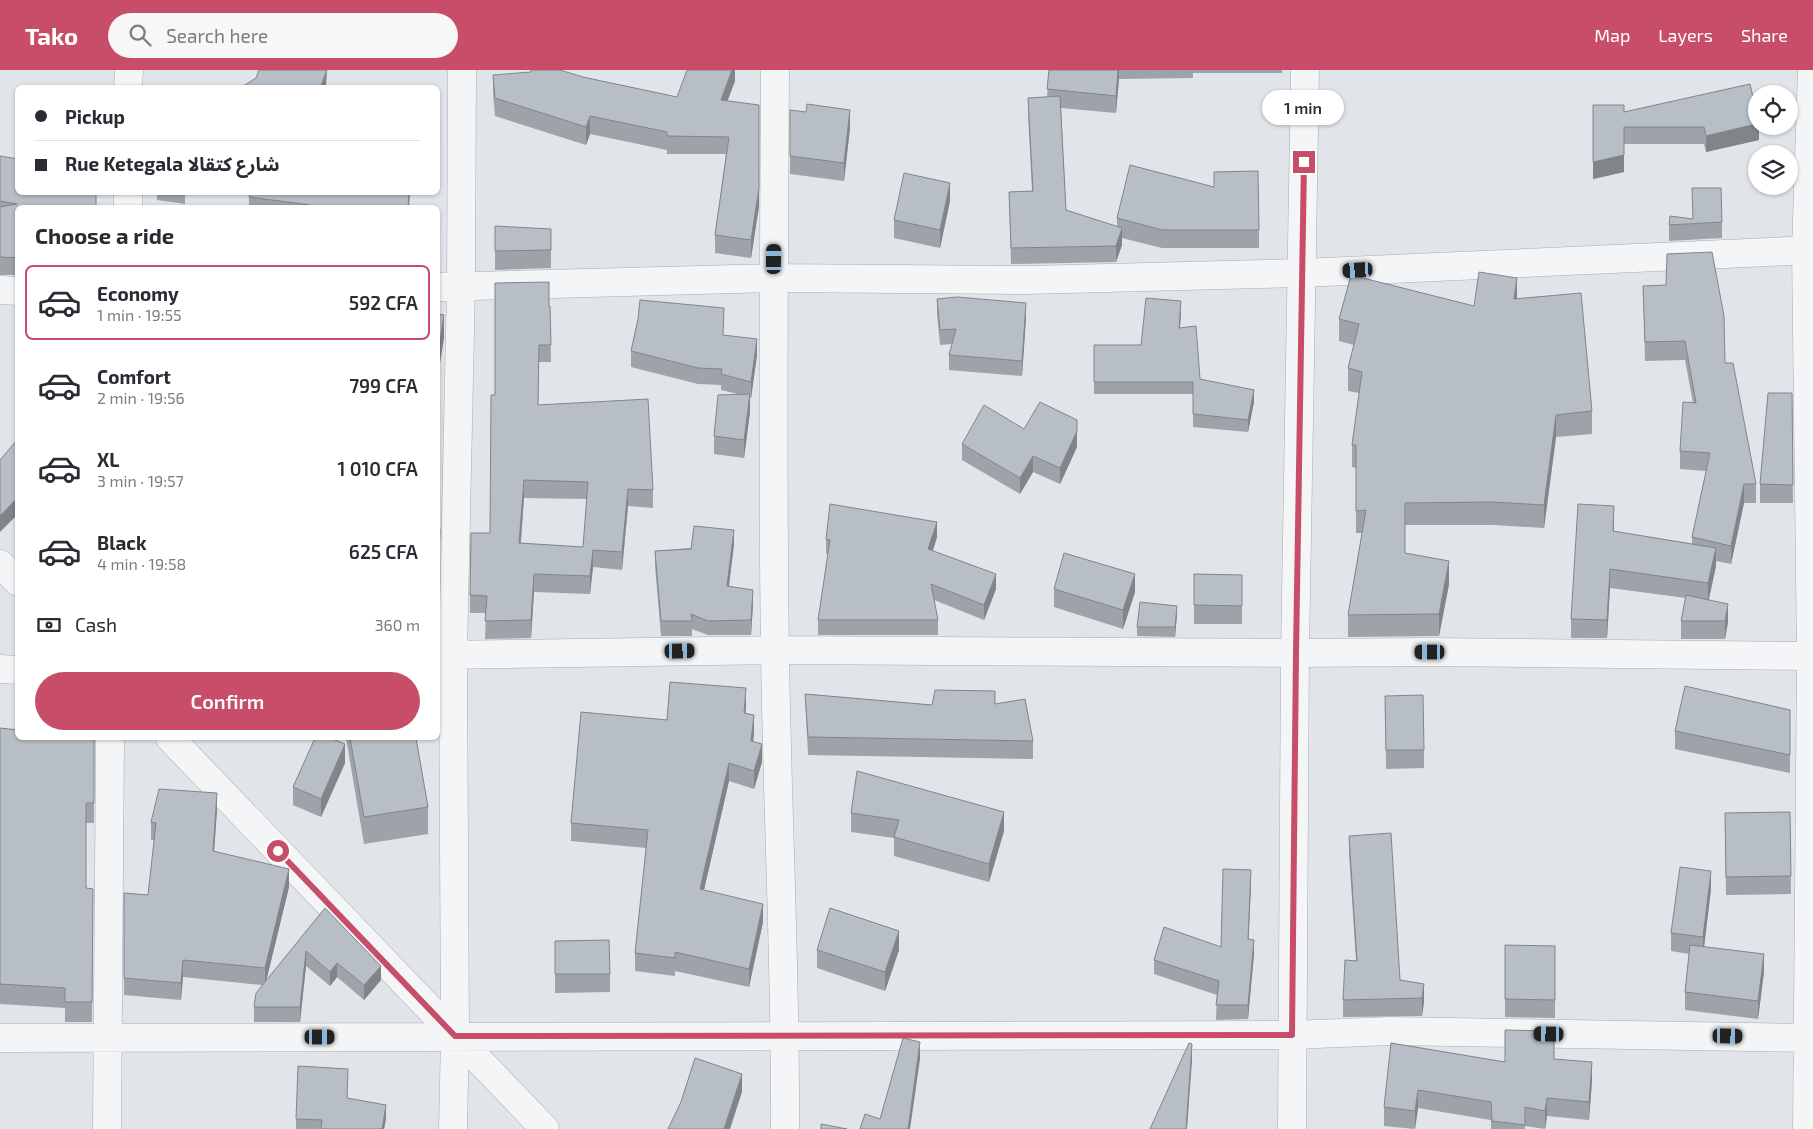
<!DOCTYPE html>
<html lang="en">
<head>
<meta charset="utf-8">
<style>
  body { margin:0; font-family:"Exo 2","Noto Sans Arabic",sans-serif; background:#f7f7f7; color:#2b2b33; height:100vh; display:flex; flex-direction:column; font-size:19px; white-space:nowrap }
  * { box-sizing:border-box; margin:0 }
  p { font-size:16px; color:#7c7c81 }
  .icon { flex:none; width:28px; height:28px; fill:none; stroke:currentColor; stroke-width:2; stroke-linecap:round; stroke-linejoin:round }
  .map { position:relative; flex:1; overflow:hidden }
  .panel { position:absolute; left:15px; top:135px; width:425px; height:535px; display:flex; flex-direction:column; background:#fff; border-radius:8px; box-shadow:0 1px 4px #0004 }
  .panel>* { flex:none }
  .guide { position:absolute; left:15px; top:15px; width:425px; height:110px; border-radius:8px; box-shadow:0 1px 4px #0004; display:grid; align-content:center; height:110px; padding:0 20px; background:#fff }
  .fabs { position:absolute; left:1748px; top:15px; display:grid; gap:10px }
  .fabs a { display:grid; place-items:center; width:50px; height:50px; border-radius:50%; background:#fff; box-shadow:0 1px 4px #0004; font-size:25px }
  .end { position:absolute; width:22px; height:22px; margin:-11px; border:6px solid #c74d68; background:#fff; box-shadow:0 0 0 2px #fff }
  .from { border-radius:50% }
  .bubble { position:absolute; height:35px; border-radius:18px; background:#fff; box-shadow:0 1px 4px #0004; font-size:16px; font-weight:600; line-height:35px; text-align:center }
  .car { position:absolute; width:15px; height:30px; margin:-15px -8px; border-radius:6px; box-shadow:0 0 4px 1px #0007; background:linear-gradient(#222 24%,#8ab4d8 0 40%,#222 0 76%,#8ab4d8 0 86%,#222 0) }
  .guide b { display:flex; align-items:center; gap:18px; height:48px; font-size:19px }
  .guide b+b { border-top:1px solid #e1e1e2 }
  .guide i { width:12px; height:12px; background:#2b2b33 }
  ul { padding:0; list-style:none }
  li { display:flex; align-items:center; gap:15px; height:75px; margin:0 10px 8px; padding:0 10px; border:2px solid transparent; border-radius:8px }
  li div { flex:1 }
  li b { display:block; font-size:19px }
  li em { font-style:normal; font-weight:600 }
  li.selected { border-color:#c74d68 }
  li>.icon { width:45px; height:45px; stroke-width:1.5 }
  h2 { padding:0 20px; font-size:22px; line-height:60px }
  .pay { display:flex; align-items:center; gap:12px; height:55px; padding:0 20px; font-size:19px }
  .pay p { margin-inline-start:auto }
  .cta { display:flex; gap:10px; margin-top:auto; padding:10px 20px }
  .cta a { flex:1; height:58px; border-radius:30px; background:#c74d68; color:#fff; font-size:20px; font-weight:600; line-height:58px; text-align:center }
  header { display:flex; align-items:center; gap:30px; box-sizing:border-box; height:70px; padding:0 25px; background:#c74d68; color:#fff }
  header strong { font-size:24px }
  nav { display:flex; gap:28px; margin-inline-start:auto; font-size:18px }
  .search { width:350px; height:45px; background:#f7f7f7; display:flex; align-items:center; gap:12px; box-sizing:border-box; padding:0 18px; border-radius:28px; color:#7c7c81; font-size:19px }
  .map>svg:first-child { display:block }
</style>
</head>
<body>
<header>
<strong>Tako</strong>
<div class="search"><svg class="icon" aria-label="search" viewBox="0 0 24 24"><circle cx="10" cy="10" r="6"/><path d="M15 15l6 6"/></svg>Search here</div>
<nav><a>Map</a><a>Layers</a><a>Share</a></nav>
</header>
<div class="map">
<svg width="1813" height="1059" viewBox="0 0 1813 1059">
  <rect width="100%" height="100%" fill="#e1e5e9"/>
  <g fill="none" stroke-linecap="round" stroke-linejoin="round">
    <g stroke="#a6acb3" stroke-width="29">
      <path id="minor" d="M775 0C774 193 772 387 775 580 777 740 786 899 785 1059
        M128 18 129 0
        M128 138V122
        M438 217 774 208 1029 210 1302 203 1813 180
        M0 220 18 221
        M0 494 18 512
        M438 585 775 580 1295 583 1430 582 1813 586
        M0 599 18 600
        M170 668 545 1059
        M0 968 1292 965 1390 961 1813 968
        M107 1059 110 668
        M453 1059 455 966 453 584 461 217 462 0
        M1807 1059 1811 586 1806 180 1812 0"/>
    </g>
    <g stroke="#a6acb3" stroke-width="29">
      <path id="tertiary" d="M1292 1059 1295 583 1305 0"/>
    </g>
    <use href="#minor" stroke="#f3f5f7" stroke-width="28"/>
    <use href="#tertiary" stroke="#f3f5f7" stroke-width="28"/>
  </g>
  <path fill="#9ea3a9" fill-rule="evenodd" d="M735 0V11L727 31 759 136 751 188 715 183V165L726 84H667V80L590 64 586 75 495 46 493 23V5L583 7 677 27Z
    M1049 0H1282V3H1193V8L1119 9 1116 43 1061 38 1066 140 1117 157V148L1259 160V178H1162L1122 168V175L1116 192 1011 194 1009 122 1032 121 1028 44V28L1047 27Z
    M1593 35 1624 42 1759 56V70L1706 82 1704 74H1624V102L1593 109Z
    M790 40 850 58 844 111 790 104Z
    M0 86 18 138V205H0Z
    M157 122H185V134L157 130Z
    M249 127 409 138H249Z
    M950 131 940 178 894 168V150Z
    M1722 152V168L1669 171V155Z
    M495 156 551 177V198L495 200Z
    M1643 216 1725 293 1756 414V433H1744L1731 494 1716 491V496L1709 529 1728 552 1725 569H1681V551L1686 528 1610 518 1607 568H1571V549L1614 454V461L1692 474V467L1706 401 1680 399V381L1693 333 1685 290 1645 291Z
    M937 229 1026 248 1022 306 949 300V285L952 274 940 275 937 244Z
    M1517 229 1592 341V364L1556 367 1544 458 1493 455H1405V483L1449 514 1439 566 1348 567V545L1362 463H1356V398L1352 397V375L1359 323 1348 321V298L1354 275 1339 271V249L1474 236Z
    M549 236H550L551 292H539L538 335 653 420V438L628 436 622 500 593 497 590 524 534 522 531 568 485 569 486 543H470V525L490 463 495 325ZM524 428 587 429 583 477 521 473Z
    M1181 243 1180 258 1200 309 1254 332 1248 362 1193 357V324H1094V275H1141Z
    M638 249 724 265 757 285 751 328 750 327V342L744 388 714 384V366L738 324 721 320V315L698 314 631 297V281Z
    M1792 323 1793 433H1760V414Z
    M1024 359 1077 377 1060 414 1033 402 1020 424 962 390V374Z
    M438 459 440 481 438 543Z
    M937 467 933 481 996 519 984 550 934 530 938 550V565H818V550L828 484H826V469Z
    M734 474 729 516 753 534 751 565H708L692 559V566H661L655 496V481Z
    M1194 504 1242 505V554H1194Z
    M1054 519 1135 522 1123 559 1054 537Z
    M1177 545 1175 567 1137 566V557Z
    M805 624 932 635 995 634 1033 671V689L808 685Z
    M1385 626 1424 680V698L1386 699Z
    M746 637 745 644 754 663 753 672 762 692 754 719 729 711 704 820 763 852 749 917 675 901V906L635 901V883L646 778 571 771V753L667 650Z
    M1790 640V703L1675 679V661Z
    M0 658 94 668V753H86V818L93 819 92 952H65V938L0 934Z
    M346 668H416L428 737V764L364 774Z
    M345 693 321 747 293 735V717Z
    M217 740 214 781 289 817 266 911 325 838 381 910 364 930 337 907 330 916 306 896 300 952H254V937L262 915 183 907 181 930 124 925V823L148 825 155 770H151V752Z
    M1790 742 1791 824 1726 825 1725 743Z
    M851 743 1004 761 989 812 894 786V768L851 762Z
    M1349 766 1400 910 1424 914V932L1422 946 1343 947V930L1356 891 1349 784Z
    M1251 814 1248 869 1254 884 1248 949 1216 950 1217 925 1154 904V890L1221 877Z
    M1711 819 1704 876 1764 902 1758 949 1685 940V922L1689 884 1671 881V863Z
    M555 871 610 904V922L555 923Z
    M1505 875 1555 876V948L1505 947Z
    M817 880H899L885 921 817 898Z
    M1391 973 1505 992 1554 989 1592 1011 1589 1050 1547 1046 1545 1059 1525 1056V1059H1491V1050L1418 1038 1415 1059 1384 1056V1037Z
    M347 1029 386 1049 384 1059H296V1049Z"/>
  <path fill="#81858a" d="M327 0 326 18H320Z
    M732 0H735V11L721 48V30Z
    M1118 0H1119V9L1116 43V26Z
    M759 35V136L751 188V170Z
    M850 40V58L844 111V93Z
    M590 46V64L586 75V57Z
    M1756 54V56H1759V70L1706 82V66Z
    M1624 85V102L1593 109V92Z
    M950 113V131L940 178V160Z
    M409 122H410L409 138H408Z
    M439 141V157L438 201V184Z
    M1122 158V175L1116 192V176Z
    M1517 208V230L1514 229Z
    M1181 231V243L1179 270V258Z
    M1026 233V248L1022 306V291Z
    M444 245V268L438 306V284Z
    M757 269V285L751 328V312Z
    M1254 320V332L1248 362V350Z
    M750 324V342L744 388V370Z
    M1556 345V367L1544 458V435Z
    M1077 361V377L1060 414V398Z
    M1033 386V402L1020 424V408Z
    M524 410V428L519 491V473Z
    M1744 414V433L1731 494V476Z
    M628 419V436L622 500V482Z
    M18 427V444L0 462V446Z
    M1614 436V454L1613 480V461Z
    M937 452V467L928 494V479Z
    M440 459V481L438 543V520Z
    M734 460V474L727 531V516Z
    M1716 478V496L1708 532V513Z
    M593 480V497L590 524V506Z
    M1449 491V514L1439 566V544Z
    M1610 499V518L1607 568V550Z
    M534 504V522L531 568V550Z
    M996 504V519L984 550V535Z
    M1135 504V522L1123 559V540Z
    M753 520V534L751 565V550Z
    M1728 534V552L1725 569V551Z
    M1177 536V545L1175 567V557Z
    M746 618V637L744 662V643Z
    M754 645V663L751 689V671Z
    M345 674V693L321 747V729Z
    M762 674V692L754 719V701Z
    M729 693V711L700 837V819Z
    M217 723V740L213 798V781Z
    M1004 742V761L989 812V794Z
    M289 799V817L265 916V898Z
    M1251 800V814L1248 884V869Z
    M1711 801V819L1703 886V867Z
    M763 834V852L749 917V899Z
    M899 861V880L885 921V902Z
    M1254 870V884L1248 949V935Z
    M306 881V896L300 952V937Z
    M1764 884V902L1758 949V931Z
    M183 890V907L181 930V913Z
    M337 893V907L330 916V902Z
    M381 896V910L364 930V915Z
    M1424 914V932L1422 946V928Z
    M920 972V989L910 1059H908Z
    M1192 974V991L1187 1059H1186Z
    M1592 992V1011L1589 1050V1032Z
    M742 1004V1022L730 1059H724Z
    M1418 1020V1038L1415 1059V1041Z
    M1547 1028V1046L1545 1059V1041Z
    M386 1035V1049L384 1059H382Z"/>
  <path fill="#b8bec5" stroke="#81858a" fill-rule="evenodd" d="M259 0H327L320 18H240L256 8Z
    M531 0H560L583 7 677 27 687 0H732L721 30 759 35V118L751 170 715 165 729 67 667 66V62L590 46 586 57 495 28 493 5 531 2Z
    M1049 0H1118L1116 26 1047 19Z
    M1750 14 1756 40V54L1706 66 1704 57H1624V85L1593 92V35H1624V42Z
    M1060 26 1066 140 1122 158 1116 176 1011 178 1009 122 1033 121 1028 28Z
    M807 34 850 40 844 93 790 86V40L806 42Z
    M0 86 18 89V122H96V138H18V188L0 187V137L17 134 0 131Z
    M1130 95 1214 117V102L1258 101 1259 160H1162L1117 148Z
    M904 103 950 113 940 160 894 150Z
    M1692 118H1721L1722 152 1669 155 1670 146 1693 149Z
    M250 122H409L408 138H310V135L249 127Z
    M438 141H439L438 184Z
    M495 156 551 159V180L495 181Z
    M1712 182 1724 246 1725 293H1733L1756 414H1744L1731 476 1692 467 1710 383 1680 381 1683 332 1696 333 1685 271 1645 272 1643 216 1666 215 1667 184Z
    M1479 202 1517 208 1514 229 1581 223 1592 341 1556 345 1544 435 1493 432 1405 433V483L1449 491 1439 544 1348 545 1366 440 1356 441V375H1352L1362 302 1348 298 1359 254 1339 249 1351 205 1474 236Z
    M549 212V236H550L551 275H539L538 335 648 329 653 420 628 419 622 482 593 480 590 506 534 504 531 550 485 551 487 526 470 525 471 463H490L491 325H495V213ZM524 410 588 412 583 477 519 473Z
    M957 227 1026 233 1022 291 949 285 956 259 940 260 937 229Z
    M1146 228 1181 231 1179 258 1196 256 1200 309 1254 320 1248 350 1193 344V312H1094V275H1141Z
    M640 230 724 238 723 265 757 269 751 312 721 304 722 299 698 298 631 281 638 249Z
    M438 244 444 245 438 284Z
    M1768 323H1792L1793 415 1760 414Z
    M750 324 744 370 714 366 718 325Z
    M1040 332 1077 350V361L1060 398 1033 386 1020 408 962 374 984 335 1024 359Z
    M18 369V427L0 446V390Z
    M830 434 937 452 928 479 996 504 984 535 931 514 938 550H818L830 470 826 469Z
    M1578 434 1614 436 1613 461 1716 478 1708 513 1610 499 1607 550 1571 549Z
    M694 456 734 460 727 516 753 520 751 550 708 551 691 544 692 551H661L655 481 691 479Z
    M438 459H440L438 520Z
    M1064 483 1135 504 1123 540 1054 519Z
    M1194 504 1242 505V536L1194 535Z
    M1686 525 1728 534 1725 551H1681Z
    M1140 532 1177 536 1175 557H1137Z
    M670 612 746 618 744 643 754 645 751 671 762 674 754 701 729 693 700 819 763 834 749 899 675 882V888L635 883 648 760 571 753 581 642 667 650Z
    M1685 616 1790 640V685L1675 661Z
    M935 620 995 621V634L1025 629 1033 671 808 667 805 624 932 635Z
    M1423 625 1424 680H1386L1385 626Z
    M0 658 18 660V668H94V733H86V818L93 819 92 932H65V918L0 914Z
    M315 668H330L345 674 321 729 293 717Z
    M350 668H416L428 737 364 747Z
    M857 701 1004 742 989 794 894 767 899 750 851 743Z
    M159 719 217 723 213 781 289 799 265 898 183 890 181 913 124 908V823L148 825 156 753 151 752Z
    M1790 742 1791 806 1726 807 1725 743Z
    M1391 763 1400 910 1424 914 1422 928 1343 930 1345 890 1357 891 1349 766Z
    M1680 797 1711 801 1703 867 1671 863Z
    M1223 799 1251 800 1248 869 1254 870 1248 935H1216L1219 911 1154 890 1164 857 1221 877Z
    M325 838 381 896 364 915 337 893 330 902 306 881 300 937H254L256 923Z
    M830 838 899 861 885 902 817 880Z
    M609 870 610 904H555V871Z
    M1505 875 1555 876V930L1505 929Z
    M1690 875 1764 884 1758 931 1685 922Z
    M1505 960 1554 961V989L1592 992 1589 1032 1547 1028 1545 1041 1525 1037V1055L1492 1051 1491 1032 1418 1020 1415 1041 1384 1037 1391 973 1505 992Z
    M903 968 920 972 908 1059H860L865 1044 880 1049Z
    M1189 973 1192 974 1186 1059H1150Z
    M695 988 742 1004 724 1059H668L681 1032Z
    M298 996 348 999 347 1028 386 1035 382 1059H321L322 1050 296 1049Z
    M821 1054 847 1059H821Z"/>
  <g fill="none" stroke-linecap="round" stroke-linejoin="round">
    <path stroke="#c74d68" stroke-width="6" d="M278 781 455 966 1292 965 1296 583 1304 92"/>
  </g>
</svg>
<div class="fabs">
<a><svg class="icon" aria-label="locate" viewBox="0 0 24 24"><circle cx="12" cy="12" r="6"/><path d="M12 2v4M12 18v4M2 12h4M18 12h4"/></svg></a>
<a><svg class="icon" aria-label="layers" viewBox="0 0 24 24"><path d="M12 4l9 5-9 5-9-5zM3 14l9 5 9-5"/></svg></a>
</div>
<i class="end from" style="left:278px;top:781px"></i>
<i class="end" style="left:1304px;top:92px"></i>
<div class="bubble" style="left:1262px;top:20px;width:82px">1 min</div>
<i class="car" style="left:774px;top:189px;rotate:1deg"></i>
<i class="car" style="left:1358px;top:200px;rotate:267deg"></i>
<i class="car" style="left:680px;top:581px;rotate:89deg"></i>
<i class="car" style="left:1430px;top:582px;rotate:270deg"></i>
<i class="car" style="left:1549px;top:964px;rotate:271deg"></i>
<i class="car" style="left:1728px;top:966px;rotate:91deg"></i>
<i class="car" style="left:320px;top:967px;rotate:90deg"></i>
<div class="guide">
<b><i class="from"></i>Pickup</b>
<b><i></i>Rue Ketegala شارع كتقالا</b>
</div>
<section class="panel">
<h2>Choose a ride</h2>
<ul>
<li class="selected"><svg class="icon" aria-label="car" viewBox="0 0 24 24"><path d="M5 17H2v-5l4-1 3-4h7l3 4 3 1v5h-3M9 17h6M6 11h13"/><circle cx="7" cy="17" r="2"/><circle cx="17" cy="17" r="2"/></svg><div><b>Economy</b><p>1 min · 19:55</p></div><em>592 CFA</em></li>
<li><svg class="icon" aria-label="car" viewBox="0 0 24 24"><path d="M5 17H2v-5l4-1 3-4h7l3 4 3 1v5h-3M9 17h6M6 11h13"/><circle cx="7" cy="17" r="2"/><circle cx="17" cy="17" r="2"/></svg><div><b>Comfort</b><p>2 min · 19:56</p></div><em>799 CFA</em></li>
<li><svg class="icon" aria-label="car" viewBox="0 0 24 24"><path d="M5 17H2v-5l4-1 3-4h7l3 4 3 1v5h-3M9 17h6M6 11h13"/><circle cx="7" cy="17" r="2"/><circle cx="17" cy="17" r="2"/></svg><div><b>XL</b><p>3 min · 19:57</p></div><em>1 010 CFA</em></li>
<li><svg class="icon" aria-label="car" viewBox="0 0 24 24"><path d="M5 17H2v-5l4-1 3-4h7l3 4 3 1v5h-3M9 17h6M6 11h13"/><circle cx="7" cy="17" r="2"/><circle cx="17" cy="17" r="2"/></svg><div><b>Black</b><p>4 min · 19:58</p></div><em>625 CFA</em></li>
</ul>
<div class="pay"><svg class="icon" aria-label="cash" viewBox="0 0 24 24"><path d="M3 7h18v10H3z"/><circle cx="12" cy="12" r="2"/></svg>Cash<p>360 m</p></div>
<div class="cta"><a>Confirm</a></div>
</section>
</div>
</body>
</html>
